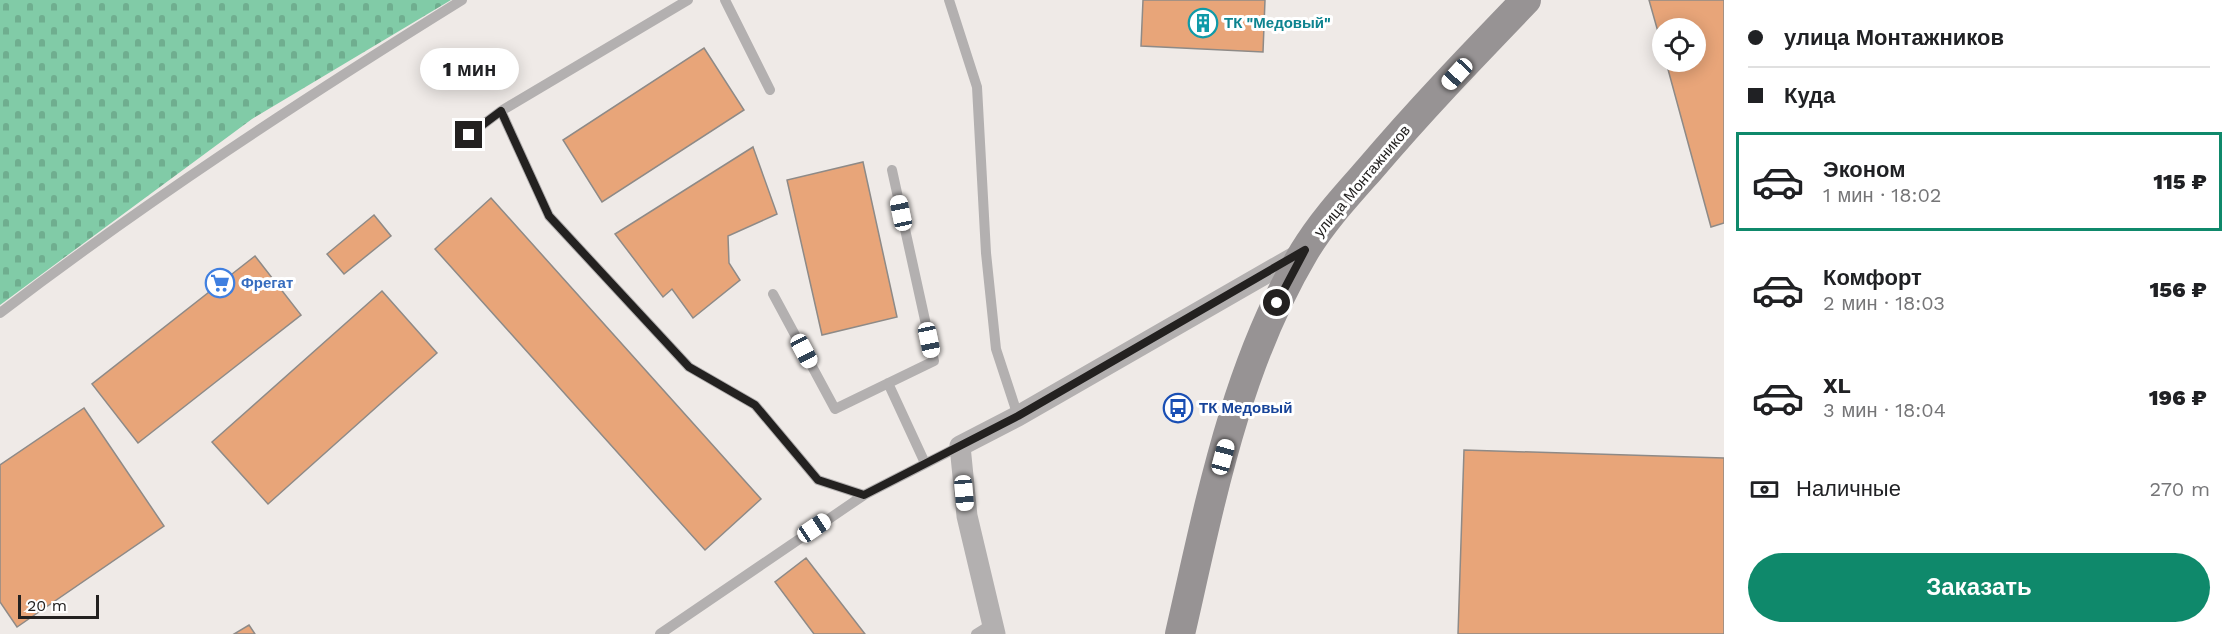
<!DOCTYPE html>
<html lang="ru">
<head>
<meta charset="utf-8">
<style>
  body { margin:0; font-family:"Work Sans",sans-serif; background:#f2f2f2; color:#202124; height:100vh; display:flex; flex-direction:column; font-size:22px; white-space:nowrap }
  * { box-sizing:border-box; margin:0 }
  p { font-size:20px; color:#757577 }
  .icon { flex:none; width:33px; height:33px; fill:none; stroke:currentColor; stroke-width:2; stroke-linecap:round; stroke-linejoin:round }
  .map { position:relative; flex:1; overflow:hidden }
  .sheet { display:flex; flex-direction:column; background:#fff; width:510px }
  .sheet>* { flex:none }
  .hud { display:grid; align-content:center; height:132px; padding:0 24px; background:#fff }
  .tools { position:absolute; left:1652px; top:18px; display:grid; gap:12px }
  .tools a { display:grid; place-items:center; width:54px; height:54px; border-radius:50%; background:#fff; box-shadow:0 3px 15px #0003; font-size:30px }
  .scale { position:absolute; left:18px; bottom:15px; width:81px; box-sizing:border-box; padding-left:6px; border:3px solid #232120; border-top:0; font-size:16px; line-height:21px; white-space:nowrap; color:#232120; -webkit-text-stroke:4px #fff; paint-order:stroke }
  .end { position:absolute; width:27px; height:27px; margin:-14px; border:8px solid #232120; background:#fff; box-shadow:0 0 0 3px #fff }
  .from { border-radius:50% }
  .bubble { position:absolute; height:42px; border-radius:21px; background:#fff; box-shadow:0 3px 15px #0003; font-size:20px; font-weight:800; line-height:42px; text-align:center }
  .car { position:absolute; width:18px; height:36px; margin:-18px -9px; border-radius:8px; box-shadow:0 0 4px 2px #0007; background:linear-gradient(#fff 24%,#345 0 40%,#fff 0 76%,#345 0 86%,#fff 0) }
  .hud b { display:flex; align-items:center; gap:21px; height:57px; font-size:22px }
  .hud b+b { border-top:2px solid #e0e0e0 }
  .hud i { width:15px; height:15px; background:#202124 }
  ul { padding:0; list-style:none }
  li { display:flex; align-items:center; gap:18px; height:99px; margin:0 12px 9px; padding:0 12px; border:3px solid transparent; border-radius:0px }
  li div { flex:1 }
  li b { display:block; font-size:22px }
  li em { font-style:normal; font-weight:800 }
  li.on { border-color:#0f896b }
  li>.icon { width:54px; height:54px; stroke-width:1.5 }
  .pay { display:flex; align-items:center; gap:15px; height:66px; padding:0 24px; font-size:22px }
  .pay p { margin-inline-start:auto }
  .cta { display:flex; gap:12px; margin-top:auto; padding:12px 24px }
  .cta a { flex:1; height:69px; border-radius:36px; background:#0f896b; color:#fff; font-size:24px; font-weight:800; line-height:69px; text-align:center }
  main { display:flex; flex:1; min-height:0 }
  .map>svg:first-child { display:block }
</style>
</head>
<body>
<main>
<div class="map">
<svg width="1724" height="634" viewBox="0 0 1724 634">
  <defs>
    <pattern id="cemetery-stones" width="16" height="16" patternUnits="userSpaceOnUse" patternTransform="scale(1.5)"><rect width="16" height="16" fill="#81cba7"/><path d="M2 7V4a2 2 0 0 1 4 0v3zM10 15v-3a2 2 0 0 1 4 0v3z" fill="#6fae8f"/></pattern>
  </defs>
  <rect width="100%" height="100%" fill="#efeae7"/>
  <path fill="url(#cemetery-stones)" d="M0 0H451L252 119 0 305Z"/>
  <path fill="#e8a579" stroke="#8e8a87" stroke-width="1.5" d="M1143 0H1265L1263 52 1141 46Z
    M1649 0H1724V223L1711 227 1666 62H1695V28H1662V46Z
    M704 48 744 110 602 202 563 140Z
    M753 147 777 214 728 236 729 263 740 280 693 318 672 289 663 297 615 234Z
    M863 162 897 317 822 335 787 180Z
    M491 198 761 499 705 550 435 249Z
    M374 215 391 236 344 274 327 254Z
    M255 256 301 315 138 443 92 384Z
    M382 291 437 353 268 504 212 442Z
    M84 408 164 526 17 627 0 602V465Z
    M1464 450 1724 458V634H1458Z
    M806 558 865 634H814L775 582Z
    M249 625 255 634H234Z"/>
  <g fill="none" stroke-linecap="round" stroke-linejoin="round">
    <path stroke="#b3b0b0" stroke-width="10" d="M725 0 770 90
      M949 0 977 87 986 253 996 349 1018 416
      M501 111 688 0
      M469 135 501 111 549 216 689 367 755 405 818 480 864 495 960 446
      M773 294 835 409 934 361 892 170
      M0 313C148 200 304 98 462 0
      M888 383 925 463
      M660 634 864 495
      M976 634 992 624"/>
    <path stroke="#b3b0b0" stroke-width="21" d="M995 634 967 516 960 446 1018 416 1305 251"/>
    <path stroke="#979394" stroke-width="30" d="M1180 634C1210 503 1235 368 1304 252 1322 222 1346 196 1369 170 1419 111 1473 55 1526 0"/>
  </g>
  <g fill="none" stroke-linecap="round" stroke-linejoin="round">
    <path stroke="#232120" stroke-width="8" d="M469 135 501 111 549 216 689 367 755 405 818 480 864 495 1018 416 1305 250 1277 303"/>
  </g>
  <defs>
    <g id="building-ring" transform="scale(1.5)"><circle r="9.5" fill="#fff" stroke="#0f9aa8" stroke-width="1.5"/><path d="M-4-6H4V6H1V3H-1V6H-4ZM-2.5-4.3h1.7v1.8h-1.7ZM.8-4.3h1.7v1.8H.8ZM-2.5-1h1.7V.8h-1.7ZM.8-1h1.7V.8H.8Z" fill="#0f9aa8"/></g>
    <g id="supermarket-ring" transform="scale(1.5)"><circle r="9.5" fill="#fff" stroke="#3f7fe0" stroke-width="1.5"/><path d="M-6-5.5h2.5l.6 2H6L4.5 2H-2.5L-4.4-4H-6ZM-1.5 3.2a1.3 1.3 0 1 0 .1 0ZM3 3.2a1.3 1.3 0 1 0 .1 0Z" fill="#3f7fe0"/></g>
    <g id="bus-ring" transform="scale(1.5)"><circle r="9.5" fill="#fff" stroke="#1a4fb4" stroke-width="1.5"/><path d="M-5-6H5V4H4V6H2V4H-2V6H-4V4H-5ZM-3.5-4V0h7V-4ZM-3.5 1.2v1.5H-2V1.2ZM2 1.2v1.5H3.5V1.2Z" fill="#1a4fb4"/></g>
  </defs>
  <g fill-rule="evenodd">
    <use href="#building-ring" x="1203" y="23"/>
    <use href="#supermarket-ring" x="220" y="283"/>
    <use href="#bus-ring" x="1178" y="408"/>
  </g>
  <g text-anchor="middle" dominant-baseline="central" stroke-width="6" stroke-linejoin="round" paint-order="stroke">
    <g font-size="15" font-weight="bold" fill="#0d838f" stroke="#fff" text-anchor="start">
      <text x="1224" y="23">ТК "Медовый"</text>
    </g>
    <g font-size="15" fill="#232120" stroke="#fff">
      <text transform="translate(1362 181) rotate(-50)">улица Монтажников</text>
    </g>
    <g font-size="15" font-weight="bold" fill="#366cbe" stroke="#fff" text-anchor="start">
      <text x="241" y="283">Фрегат</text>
    </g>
    <g font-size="15" font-weight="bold" fill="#164399" stroke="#fff" text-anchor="start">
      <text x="1199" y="408">ТК Медовый</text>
    </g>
  </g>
</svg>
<div class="tools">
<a><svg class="icon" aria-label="locate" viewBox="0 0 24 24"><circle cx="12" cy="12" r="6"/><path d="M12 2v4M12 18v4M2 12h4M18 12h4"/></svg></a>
</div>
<div class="scale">20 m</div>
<i class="end from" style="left:1277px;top:303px"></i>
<i class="end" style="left:469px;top:135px"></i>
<div class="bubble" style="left:420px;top:48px;width:99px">1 мин</div>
<i class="car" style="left:1457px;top:74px;rotate:223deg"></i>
<i class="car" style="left:901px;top:213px;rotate:348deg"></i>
<i class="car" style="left:929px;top:340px;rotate:168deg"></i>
<i class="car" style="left:804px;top:351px;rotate:152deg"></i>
<i class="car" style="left:1223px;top:457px;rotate:15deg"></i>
<i class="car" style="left:964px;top:493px;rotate:175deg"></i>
<i class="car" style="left:814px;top:528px;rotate:56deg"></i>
</div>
<section class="sheet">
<div class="hud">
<b><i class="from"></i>улица Монтажников</b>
<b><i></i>Куда</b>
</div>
<ul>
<li class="on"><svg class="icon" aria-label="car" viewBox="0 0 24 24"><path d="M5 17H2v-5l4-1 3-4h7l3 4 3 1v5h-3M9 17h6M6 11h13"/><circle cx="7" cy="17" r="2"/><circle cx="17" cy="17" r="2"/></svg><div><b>Эконом</b><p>1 мин · 18:02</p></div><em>115 ₽</em></li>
<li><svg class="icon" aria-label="car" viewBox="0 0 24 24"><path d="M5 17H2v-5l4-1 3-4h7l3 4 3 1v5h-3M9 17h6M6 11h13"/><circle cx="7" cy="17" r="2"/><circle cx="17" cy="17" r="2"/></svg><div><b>Комфорт</b><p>2 мин · 18:03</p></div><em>156 ₽</em></li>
<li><svg class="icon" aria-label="car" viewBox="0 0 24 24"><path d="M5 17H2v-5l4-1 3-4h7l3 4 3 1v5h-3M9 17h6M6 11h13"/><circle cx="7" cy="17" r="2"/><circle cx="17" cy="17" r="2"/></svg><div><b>XL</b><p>3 мин · 18:04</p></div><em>196 ₽</em></li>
</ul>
<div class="pay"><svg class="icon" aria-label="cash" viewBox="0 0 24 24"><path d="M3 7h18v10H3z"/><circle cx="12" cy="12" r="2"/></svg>Наличные<p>270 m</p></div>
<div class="cta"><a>Заказать</a></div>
</section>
</main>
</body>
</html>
